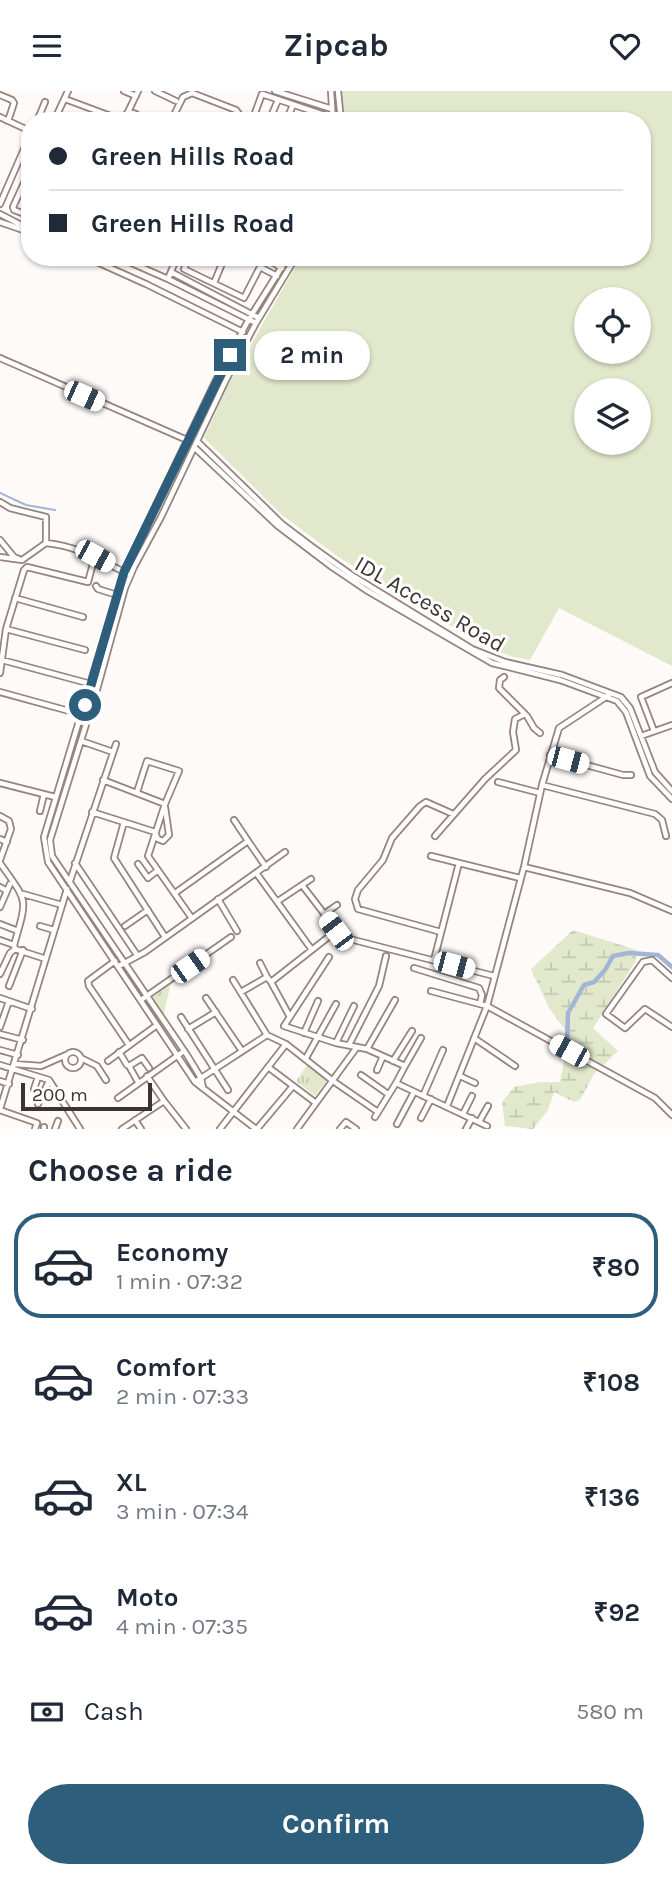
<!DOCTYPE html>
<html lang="en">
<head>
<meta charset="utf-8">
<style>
  body { margin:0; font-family:Karla,sans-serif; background:#f2f2f3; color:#1f2937; height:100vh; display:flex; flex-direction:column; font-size:26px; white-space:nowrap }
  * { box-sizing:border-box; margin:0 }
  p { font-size:23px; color:#747a83 }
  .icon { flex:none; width:38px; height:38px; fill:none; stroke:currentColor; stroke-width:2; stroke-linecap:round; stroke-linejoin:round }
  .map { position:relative; height:1038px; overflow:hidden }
  .sheet { display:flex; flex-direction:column; background:#fff; flex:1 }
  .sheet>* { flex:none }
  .top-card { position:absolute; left:21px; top:21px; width:630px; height:154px; border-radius:28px; box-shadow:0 2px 5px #0004; display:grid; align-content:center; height:154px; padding:0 28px; background:#fff }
  .fabs { position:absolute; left:574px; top:196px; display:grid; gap:14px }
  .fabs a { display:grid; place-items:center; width:77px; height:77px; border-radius:50%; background:#fff; box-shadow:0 2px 5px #0004; font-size:35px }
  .scale { position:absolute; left:21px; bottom:18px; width:131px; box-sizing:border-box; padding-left:7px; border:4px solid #3c3431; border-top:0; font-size:19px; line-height:24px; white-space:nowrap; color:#3c3431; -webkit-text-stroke:5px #fff; paint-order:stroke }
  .end { position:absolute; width:32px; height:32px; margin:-16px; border:9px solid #2d5e7c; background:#fff; box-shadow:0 0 0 4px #fff }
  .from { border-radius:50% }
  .bubble { position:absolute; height:49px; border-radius:24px; background:#fff; box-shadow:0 2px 5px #0004; font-size:23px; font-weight:700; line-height:49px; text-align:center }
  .car { position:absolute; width:21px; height:42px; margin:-21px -10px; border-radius:9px; box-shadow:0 0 5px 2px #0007; background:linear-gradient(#fff 24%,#345 0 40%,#fff 0 76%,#345 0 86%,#fff 0) }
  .top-card b { display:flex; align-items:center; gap:24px; height:66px; font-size:26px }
  .top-card b+b { border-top:2px solid #e0e1e3 }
  .top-card i { width:18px; height:18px; background:#1f2937 }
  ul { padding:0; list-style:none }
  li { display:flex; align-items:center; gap:21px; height:105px; margin:0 14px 10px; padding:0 14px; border:4px solid transparent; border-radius:28px }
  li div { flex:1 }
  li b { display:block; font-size:26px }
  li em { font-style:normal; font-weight:700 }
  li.current { border-color:#2d5e7c }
  li>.icon { width:63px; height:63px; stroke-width:1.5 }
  h2 { padding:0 28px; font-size:32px; line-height:84px }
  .pay { display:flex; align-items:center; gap:18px; height:77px; padding:0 28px; font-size:26px }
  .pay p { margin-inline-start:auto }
  .cta { display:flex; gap:14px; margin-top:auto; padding:14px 28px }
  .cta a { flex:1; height:80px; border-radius:42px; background:#2d5e7c; color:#fff; font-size:28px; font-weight:700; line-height:80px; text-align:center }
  header { display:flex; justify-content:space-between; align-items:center; height:91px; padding:0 28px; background:#fff; font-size:32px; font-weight:700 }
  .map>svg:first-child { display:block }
</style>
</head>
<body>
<header><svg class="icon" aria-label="menu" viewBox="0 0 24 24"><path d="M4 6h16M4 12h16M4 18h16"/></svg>Zipcab<svg class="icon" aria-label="heart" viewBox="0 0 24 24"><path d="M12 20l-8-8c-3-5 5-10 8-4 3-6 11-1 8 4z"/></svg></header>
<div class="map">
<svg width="672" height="1038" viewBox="0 0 672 1038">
  <defs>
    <pattern id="wetland-marsh" width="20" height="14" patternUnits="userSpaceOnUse" patternTransform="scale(1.75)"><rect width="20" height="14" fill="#e1e8cc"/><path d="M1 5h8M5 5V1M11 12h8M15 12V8" fill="none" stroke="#c2c8b0"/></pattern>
    <pattern id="park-tufts" width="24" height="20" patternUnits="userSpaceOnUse" patternTransform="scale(1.75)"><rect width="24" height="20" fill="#e1e8cc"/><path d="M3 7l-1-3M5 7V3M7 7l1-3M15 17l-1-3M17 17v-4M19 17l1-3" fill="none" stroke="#c2c8b0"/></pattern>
  </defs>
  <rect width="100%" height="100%" fill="#fefaf8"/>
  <path fill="#e1e8cc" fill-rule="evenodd" d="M342 0H672V575L559 517 530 569 510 565 477 551 337 465 282 424 204 347 229 292 301 166H642V30H345ZM586 208H639V261H586ZM586 299H639V352H586Z"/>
  <path fill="url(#wetland-marsh)" d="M573 839 637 859 636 870 593 937 618 960 594 983 580 1009 574 1011 554 1001 548 1019 533 1038 505 1035 502 1011 514 996 540 991H560L569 944 549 917 531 878Z"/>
  <path fill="url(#park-tufts)" d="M171 892 161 934 145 913Z
    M308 973 328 988 315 1005 296 990Z"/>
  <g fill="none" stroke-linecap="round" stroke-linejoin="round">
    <path stroke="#a3b5d6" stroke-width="2" d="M0 402 26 414 55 419"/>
    <path stroke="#a3b5d6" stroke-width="4.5" d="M567 953 568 922 584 894 594 891 605 879 613 865 629 862 658 864 672 876"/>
    <g stroke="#97847e" stroke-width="8">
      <path id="minor" d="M124 0 136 5
        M155 0 176 10
        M275 0 332 18
        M331 0 333 30
        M338 0 341 30
        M0 4 12 9 14 12 8 30
        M65 8 116 27 124 26 128 21 136 23 137 30
        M128 21 138 0
        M0 26 30 40
        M173 26 183 6 192 2 236 19 239 23 236 30
        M37 30 45 11
        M54 30 68 0
        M97 30 100 22
        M171 30 173 26 183 30
        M252 30 262 3 333 27
        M269 30 278 9
        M286 30 293 14
        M311 30 314 22
        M30 79 13 116 14 119 30 125
        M0 113 27 51
        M0 123 25 136 30 141
        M0 131 29 141
        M86 166 146 193 243 241
        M118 166 168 188 177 166
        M189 166 184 178 244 207 260 176 277 185
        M264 166 282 177
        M171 181 259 227
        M168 188 256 232
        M214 192 221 175
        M0 267 187 349
        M197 350 282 433 311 455 353 485 472 558 505 571 562 584 621 606 630 617 655 681 672 700
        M194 356 278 435 332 476 366 499 492 572 560 589 617 610 626 621 650 685 672 708
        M0 411 10 417 46 426V452
        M0 449 14 466 19 468
        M0 466 22 469 46 452C78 455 102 470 130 484
        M96 495 98 498 117 504
        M15 507 83 526
        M6 538 85 559
        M2 569 91 593
        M0 582 6 538 24 479 27 476 88 491 95 465
        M504 586 500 589 499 597 527 625 534 637 540 642
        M0 601 69 620
        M654 640 641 606 672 592
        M641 645 672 634
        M81 650 113 661
        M550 664 623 684H631
        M103 689 165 713
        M498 691 540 702
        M0 692 55 706
        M542 694 655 723 662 729 666 745
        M137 701 147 670 179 680 165 713 148 765 191 826
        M40 720 44 703
        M92 721 155 741
        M0 725 9 730 11 738 0 769
        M234 729 248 750
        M124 731 114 767 165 846
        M155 742 158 748 163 750 169 744 165 716
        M435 745 485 688 516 659 513 641 515 628 525 623
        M0 748 7 751
        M431 765 459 772
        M0 772C28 812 28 805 14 854L15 858 46 868
        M75 772 137 864
        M138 773 148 787 158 779
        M524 776 630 802 672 820
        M257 783 312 859
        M70 790 116 653
        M302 794 311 788
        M0 796 7 800 0 816
        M7 800 10 793
        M175 802 248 750 266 776
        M23 803 62 814
        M218 808 237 840
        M278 810 302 794 342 846 494 885
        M324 823 337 814
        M0 833 18 840
        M40 835 54 839
        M125 835 148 819
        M441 841 358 818 355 808 358 799 383 769 392 747 420 715 426 711 453 723
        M0 849 14 854
        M329 866 284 935 336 952 367 958 405 975 396 992 487 1035
        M434 869 459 772 520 787
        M115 870 88 890 89 895 129 954
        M260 872 267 886
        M119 875 145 861 285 761
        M414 877 479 897 482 904 480 913
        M0 883 10 862 15 858
        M672 887 652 869 643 871 606 923 625 937 645 918 672 936
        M233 889 267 944
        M9 895 23 859
        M431 900 487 915 655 1007 672 1024
        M241 901 267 886 271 891
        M0 907 32 918
        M206 907 242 960
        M141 909 231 846
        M181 926 228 999
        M290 926 271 891 336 840
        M0 936 9 910
        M188 938 216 921
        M304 942 318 910
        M0 943 23 949
        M474 947 515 975
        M336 952 354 915
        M349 954 379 895 386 865
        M367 958 395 909
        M0 959 18 964
        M65 969a8 8 0 1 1 16 0a8 8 0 1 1-16 0Z
        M119 961 127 974
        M81 967 97 975 106 989
        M306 967 336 913
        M108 970 157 934
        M393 970 412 940
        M15 973 41 975 66 964
        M0 974 49 989 80 1038
        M405 975 421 947
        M268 976 316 1012
        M377 979 383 965
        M361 984 388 1003
        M147 985 164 1010
        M460 985 475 992
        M0 990 9 993
        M138 991 129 975 142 967 149 977
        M195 991 267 944 286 953
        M203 997 201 987 187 964 52 765 50 749 98 595 125 497 134 476 161 426 225 291 256 232 296 166
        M34 998 38 986
        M423 1005 443 959
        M118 1007 184 960
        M38 1013 49 990
        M447 1015 487 915 524 776 542 694 559 637 609 604
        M0 1018 67 798
        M0 1019 37 1032 35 1038
        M463 1023 472 1005
        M375 1026 396 992
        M421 1027 431 1008
        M135 1029 141 1038
        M479 1031 488 1015
        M397 1033 414 1001
        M44 1038V1036
        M55 1038 58 1030
        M122 1038 164 1010 186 1038
        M220 1038 286 953 333 990 378 1021
        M256 1038 195 991 48 771 44 746 124 481 217 287 249 228 288 166
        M257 1038 293 995
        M297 1038 357 956
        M340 1038 346 1031 356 1038
        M466 1038 472 1027"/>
    </g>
    <use href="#minor" stroke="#fff" stroke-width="4.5"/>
  </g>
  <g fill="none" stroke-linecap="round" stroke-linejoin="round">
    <path stroke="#2d5e7c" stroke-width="9" d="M85 614 124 481 230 264"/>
  </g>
  <g text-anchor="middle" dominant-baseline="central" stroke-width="6" stroke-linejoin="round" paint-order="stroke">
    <g font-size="23" fill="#3c3431" stroke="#fff">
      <text transform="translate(430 513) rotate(30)">IDL Access Road</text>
    </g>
  </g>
</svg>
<div class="fabs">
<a><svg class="icon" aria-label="locate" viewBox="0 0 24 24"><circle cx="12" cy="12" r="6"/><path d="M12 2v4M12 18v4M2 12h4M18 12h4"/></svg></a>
<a><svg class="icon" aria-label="layers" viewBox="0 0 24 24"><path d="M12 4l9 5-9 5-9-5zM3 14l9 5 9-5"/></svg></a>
</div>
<div class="scale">200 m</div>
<i class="end from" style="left:85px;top:614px"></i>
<i class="end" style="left:230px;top:264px"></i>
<div class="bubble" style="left:254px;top:240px;width:116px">2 min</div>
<i class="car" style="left:84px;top:305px;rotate:114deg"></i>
<i class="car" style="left:95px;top:465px;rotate:119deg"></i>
<i class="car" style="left:568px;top:669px;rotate:105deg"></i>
<i class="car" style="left:336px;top:840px;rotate:323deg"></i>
<i class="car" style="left:454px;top:874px;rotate:105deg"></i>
<i class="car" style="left:190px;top:875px;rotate:55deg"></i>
<i class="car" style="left:569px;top:960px;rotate:299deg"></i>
<div class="top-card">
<b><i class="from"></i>Green Hills Road</b>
<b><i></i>Green Hills Road</b>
</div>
</div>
<section class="sheet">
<h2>Choose a ride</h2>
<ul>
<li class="current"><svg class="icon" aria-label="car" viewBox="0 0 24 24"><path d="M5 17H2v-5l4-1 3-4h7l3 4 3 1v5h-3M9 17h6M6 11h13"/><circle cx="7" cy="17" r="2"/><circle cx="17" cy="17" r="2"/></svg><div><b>Economy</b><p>1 min · 07:32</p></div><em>₹80</em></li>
<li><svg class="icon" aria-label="car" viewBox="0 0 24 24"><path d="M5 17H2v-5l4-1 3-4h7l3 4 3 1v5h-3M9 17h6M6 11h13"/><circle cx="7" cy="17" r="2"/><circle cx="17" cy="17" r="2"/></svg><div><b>Comfort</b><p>2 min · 07:33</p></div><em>₹108</em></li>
<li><svg class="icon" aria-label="car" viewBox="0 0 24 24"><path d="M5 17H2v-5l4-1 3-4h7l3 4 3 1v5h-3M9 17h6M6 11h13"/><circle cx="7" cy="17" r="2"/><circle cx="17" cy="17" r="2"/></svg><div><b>XL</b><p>3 min · 07:34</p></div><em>₹136</em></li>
<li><svg class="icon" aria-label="car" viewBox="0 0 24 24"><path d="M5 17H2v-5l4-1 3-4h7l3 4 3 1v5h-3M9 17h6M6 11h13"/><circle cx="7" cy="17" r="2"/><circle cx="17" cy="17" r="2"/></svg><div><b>Moto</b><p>4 min · 07:35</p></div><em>₹92</em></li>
</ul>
<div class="pay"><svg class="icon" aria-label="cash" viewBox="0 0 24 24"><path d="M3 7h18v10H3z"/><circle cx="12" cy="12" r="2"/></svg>Cash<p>580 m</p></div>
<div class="cta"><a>Confirm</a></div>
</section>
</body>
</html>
